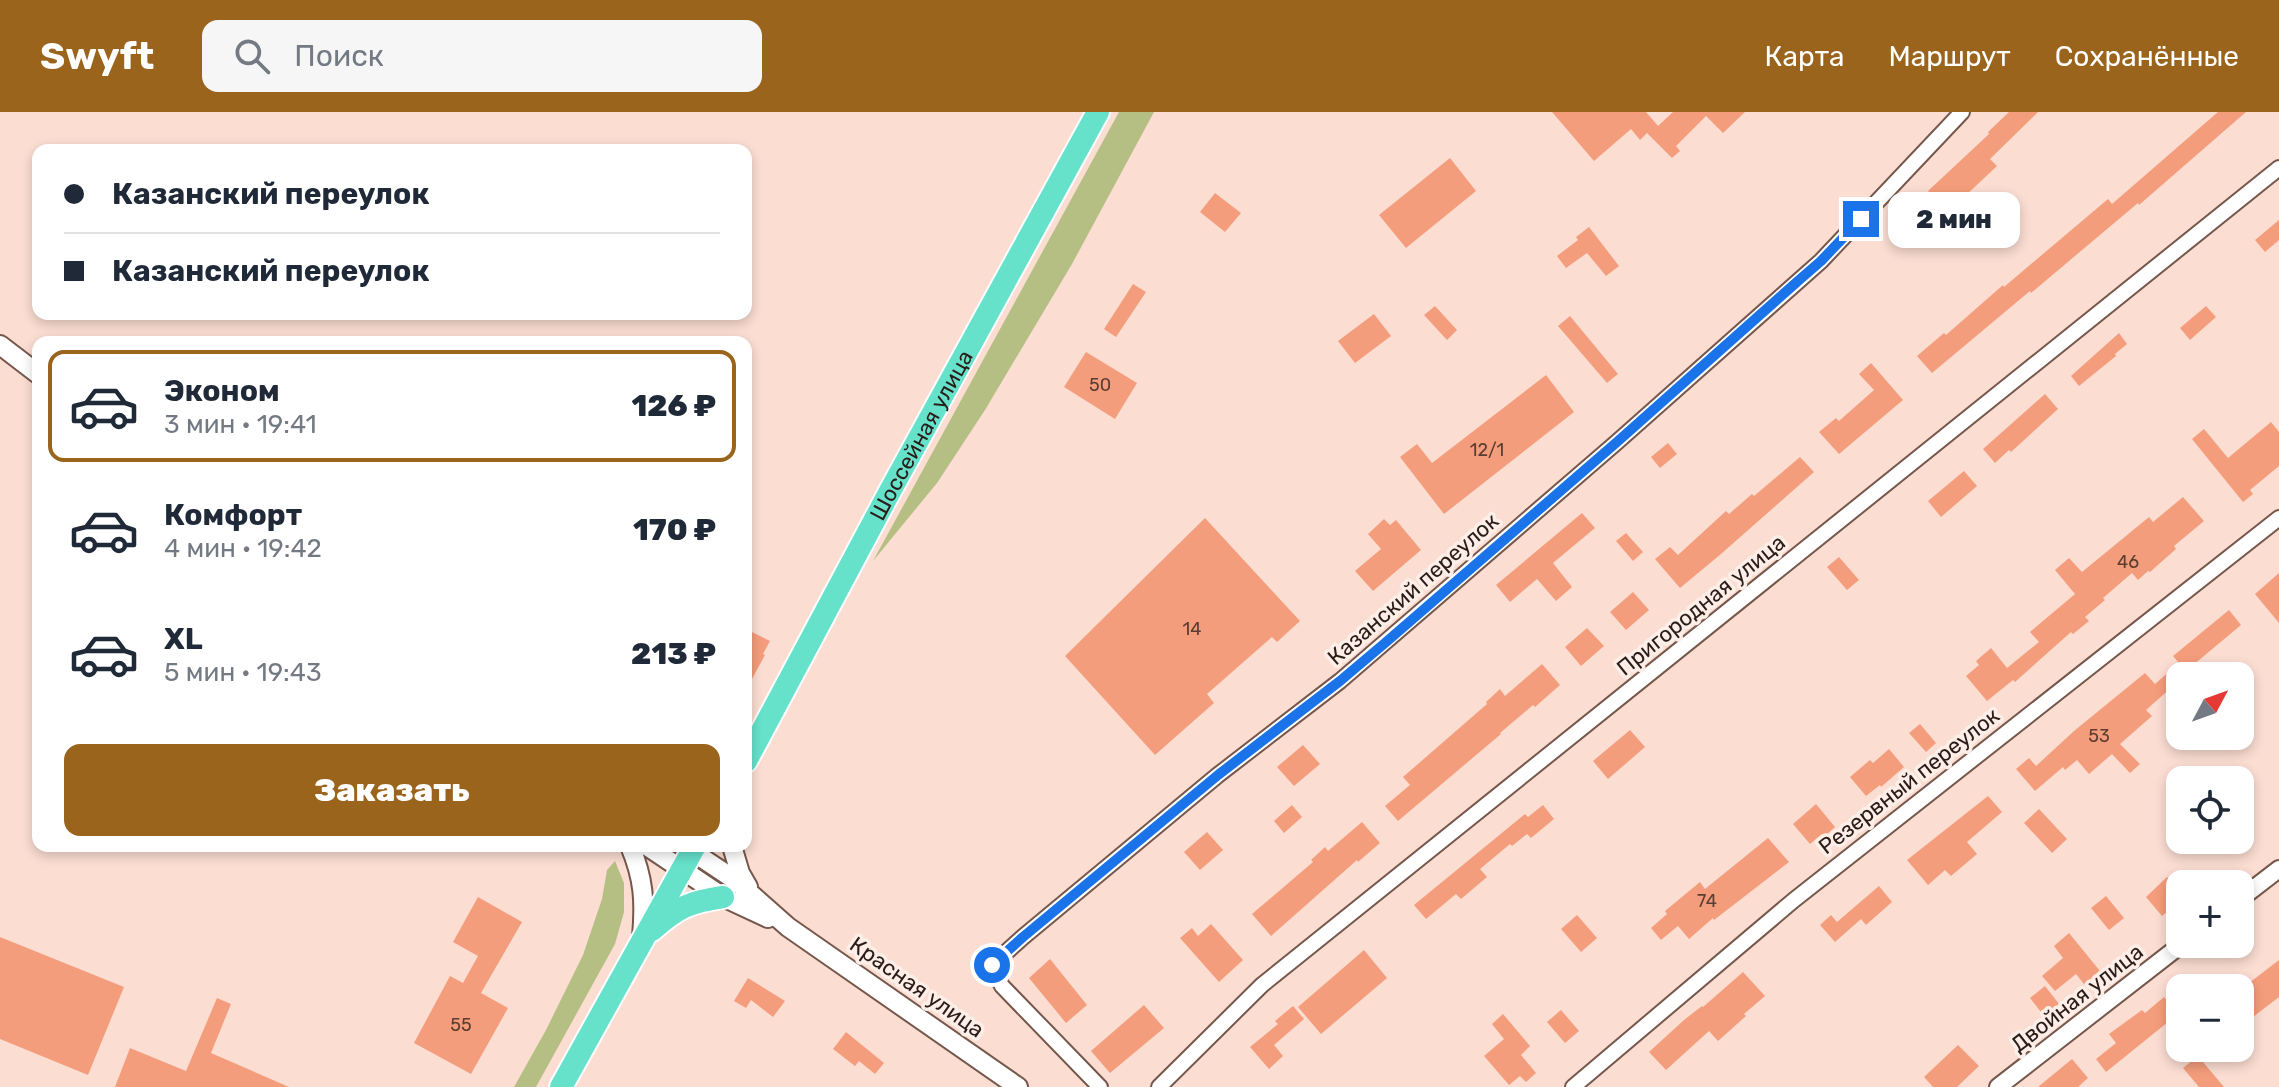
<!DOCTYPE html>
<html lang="ru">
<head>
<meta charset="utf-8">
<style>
  body { margin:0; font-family:Rubik,sans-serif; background:#f6f6f7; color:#1f2937; height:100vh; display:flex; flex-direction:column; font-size:30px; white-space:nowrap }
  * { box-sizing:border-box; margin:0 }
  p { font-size:26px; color:#747a83 }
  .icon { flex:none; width:44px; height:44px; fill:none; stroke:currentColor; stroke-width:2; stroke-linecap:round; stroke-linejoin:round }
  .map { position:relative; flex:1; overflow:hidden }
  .drawer { position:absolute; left:32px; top:224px; width:720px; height:516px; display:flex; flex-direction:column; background:#fff; border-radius:16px; box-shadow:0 4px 12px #0003 }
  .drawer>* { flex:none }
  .hud { position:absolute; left:32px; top:32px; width:720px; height:176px; border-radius:16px; box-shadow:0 4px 12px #0003; display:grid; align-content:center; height:176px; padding:0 32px; background:#fff }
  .needle { width:52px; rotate:49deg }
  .tools { position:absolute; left:2166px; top:550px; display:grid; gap:16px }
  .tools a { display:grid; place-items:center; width:88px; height:88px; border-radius:16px; background:#fff; box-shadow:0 4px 12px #0003; font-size:40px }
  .end { position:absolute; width:36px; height:36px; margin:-18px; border:10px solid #1a73e8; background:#fff; box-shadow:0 0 0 4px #fff }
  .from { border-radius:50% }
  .bubble { position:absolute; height:56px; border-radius:16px; background:#fff; box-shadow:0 4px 12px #0003; font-size:26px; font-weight:800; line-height:56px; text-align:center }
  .hud b { display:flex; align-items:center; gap:28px; height:76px; font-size:30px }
  .hud b+b { border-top:2px solid #e0e1e3 }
  .hud i { width:20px; height:20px; background:#1f2937 }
  ul { padding:14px 0 0; list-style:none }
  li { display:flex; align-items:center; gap:24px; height:112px; margin:0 16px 12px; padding:0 16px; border:4px solid transparent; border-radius:16px }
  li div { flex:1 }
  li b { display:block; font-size:30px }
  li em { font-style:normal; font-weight:800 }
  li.current { border-color:#9a641d }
  li>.icon { width:72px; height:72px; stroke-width:1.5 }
  .action { display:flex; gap:16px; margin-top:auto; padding:16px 32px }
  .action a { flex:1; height:92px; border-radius:16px; background:#9a641d; color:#fff; font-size:32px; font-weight:800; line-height:92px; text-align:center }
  header { display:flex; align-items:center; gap:48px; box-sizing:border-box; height:112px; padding:0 40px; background:#9a641d; color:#fff }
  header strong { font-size:38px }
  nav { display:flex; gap:44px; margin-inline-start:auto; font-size:28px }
  .search { width:560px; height:72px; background:#f6f6f7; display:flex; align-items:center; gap:20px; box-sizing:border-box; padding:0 28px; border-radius:16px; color:#747a83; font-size:30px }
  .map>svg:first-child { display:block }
</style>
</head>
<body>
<header>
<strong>Swyft</strong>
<div class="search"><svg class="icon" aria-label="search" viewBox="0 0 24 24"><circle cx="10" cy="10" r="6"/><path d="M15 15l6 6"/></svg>Поиск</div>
<nav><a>Карта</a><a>Маршрут</a><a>Сохранённые</a></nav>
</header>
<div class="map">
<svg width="2279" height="975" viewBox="0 0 2279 975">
  <rect width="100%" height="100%" fill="#fbddd2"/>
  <path fill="#b5bf84" d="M1119 0H1154L1072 152 985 298 937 371 873 449Z
    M615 749 624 771V800L615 832 536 975H514L546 918 583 843 602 787 607 758Z"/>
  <path fill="#f49d7c" d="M1552 0H1646L1658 14 1673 0H1745L1723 21 1706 4 1676 34 1680 39 1672 46 1647 21 1640 28 1631 17 1594 49Z
    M2009 0H2038L1990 47 1997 54 1948 100 1928 79 1989 22 1988 20Z
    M2218 0H2246L2139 93 2138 91 2031 181 2030 179 1932 261 1917 244 1944 221 1946 223 2003 173 2004 175 2108 87 2112 92Z
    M1450 46 1476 79 1406 136 1379 103Z
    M1215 81 1241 101 1225 120 1200 100Z
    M2279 108V128L2265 140 2255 128Z
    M1589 115 1619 154 1606 164 1587 141 1566 156 1557 144 1578 128 1576 125Z
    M1133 172 1146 180 1116 225 1104 217Z
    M1435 194 1457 218 1447 228 1424 203Z
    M2206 194 2216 205 2190 228 2180 216Z
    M1374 202 1391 224 1355 251 1338 229Z
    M1570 204 1618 262 1607 271 1558 214Z
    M2119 221 2127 232 2115 242 2116 244 2079 274 2071 264Z
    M1086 240 1137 271 1115 307 1064 275Z
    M1871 251 1903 288 1839 342 1819 320 1836 306 1839 309 1874 278 1859 262Z
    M1546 263 1574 300 1444 402 1400 345 1417 332 1432 351Z
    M2045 282 2058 297 2011 340 2009 338 1995 351 1983 337Z
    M2271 310 2279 320V354L2250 378 2253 382 2243 390 2192 327 2204 317 2228 346Z
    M1668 331 1677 342 1660 356 1651 345Z
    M1800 345 1814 360 1721 442 1680 476 1655 447 1670 435 1678 443 1726 399 1729 402 1752 382 1754 384Z
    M1964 359 1977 374 1941 405 1928 389Z
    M2183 385 2204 409 2174 434 2176 437 2150 460 2148 459 2138 468 2132 461 2103 486 2105 488 2085 505 2089 509 2073 522 2071 520 2015 570 2013 568 1987 589 1966 564 1979 553 1976 549 1991 536 2007 556 2039 530 2030 520 2075 482 2055 458 2069 446 2082 460 2149 405 2153 410Z
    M1582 401 1595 416 1553 451 1572 475 1556 489 1537 467 1510 490 1496 473Z
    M1205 406 1300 509 1277 530 1272 525 1207 582 1214 591 1155 643 1065 544Z
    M1384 407 1390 413 1396 408 1421 438 1373 479 1355 459 1381 437 1368 422Z
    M1626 421 1643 440 1633 449 1616 429Z
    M1839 445 1859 468 1847 478 1827 455Z
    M2279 461V511L2255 482Z
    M1633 480 1649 498 1626 518 1610 500Z
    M2229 498 2241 513 2192 554 2201 564H2180V583L2172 575 2146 598 2152 604 2120 632 2140 652 2130 661 2112 642 2089 662 2077 648 2065 658 2063 655 2035 679 2016 657 2029 646 2036 654 2074 619 2145 561 2155 572 2179 551 2173 544Z
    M1587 516 1604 534 1581 554 1565 535Z
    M746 517 770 529 763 542 765 543 746 578Z
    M1542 552 1560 573 1535 595 1533 593 1500 621 1501 622 1398 709 1385 694 1410 673 1403 665 1487 592 1486 590 1500 577 1505 584Z
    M1920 612 1936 631 1926 640 1909 621Z
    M1630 618 1645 635 1608 667 1593 649Z
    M1303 633 1320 652 1294 674 1277 655Z
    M1889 637 1904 655 1881 675 1880 673 1866 684 1850 665 1870 648 1873 651Z
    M1988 684 2002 700 1967 730 1977 742 1951 764 1945 758 1928 773 1907 748Z
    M1816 692 1835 715 1824 725 1822 722 1810 732 1793 712Z
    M1292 693 1302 705 1284 721 1274 709Z
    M1543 693 1554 707 1531 726 1527 722 1512 734 1510 732 1480 757 1487 765 1461 787 1456 782 1426 807 1414 793 1525 702 1528 705Z
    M2039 697 2067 727 2052 741 2024 711Z
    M1362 710 1380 731 1358 750 1357 748 1271 824 1252 802 1313 750 1311 748 1325 735 1328 739Z
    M1207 720 1223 738 1200 758 1184 740Z
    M1768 726 1789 750 1714 808 1713 806 1689 827 1678 814 1661 828 1651 816 1667 802 1665 799 1700 770 1705 777Z
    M2167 765 2180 780V789L2162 804 2146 785Z
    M1879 774 1892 790 1866 813 1861 807 1835 830 1820 813 1831 803 1837 810Z
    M2106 784 2124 806 2109 818 2091 796Z
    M478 785 522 810 481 881 508 896 471 962 414 931 450 864 463 871 478 844 453 830Z
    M1577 803 1597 826 1581 840 1561 817Z
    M1211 812 1243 848 1219 870 1180 826 1192 816 1198 824Z
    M2069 821 2100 859 2084 872 2076 862 2055 879 2042 864 2063 846 2054 834Z
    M0 825 124 875 88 963 0 927Z
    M1364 838 1387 866 1321 922 1298 895Z
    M1050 847 1087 893 1066 911 1029 866Z
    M2279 848V885L2240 915V878Z
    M1743 860 1765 884 1744 902 1746 904 1718 929 1709 919 1666 958 1649 940 1684 908 1702 894 1703 895Z
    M748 866 785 889 773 905 751 888 746 896 734 889Z
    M2045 874 2059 892 2044 904 2030 886Z
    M2164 885 2178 902 2106 960 2096 947 2116 931 2109 922 2142 898 2145 901Z
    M217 886 231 892 211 941 289 975H115L130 936 186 959Z
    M1144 893 1164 916 1110 961 1091 939Z
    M1293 894 1304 907 1274 933 1283 944 1269 957 1250 935 1278 912 1275 909Z
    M1561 898 1579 919 1565 931 1547 910Z
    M1503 902 1530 934 1521 943 1536 961 1526 970 1520 964 1509 973 1484 944 1504 927 1492 912Z
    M846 920 884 951 875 962 859 949 855 954 833 937Z
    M1958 933 1979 954 1957 975H1933L1924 965Z
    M2198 944 2224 975H2199L2183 956Z
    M2072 947 2088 966 2078 975H2038Z"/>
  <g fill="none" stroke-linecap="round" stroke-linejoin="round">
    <g stroke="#76574b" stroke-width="18">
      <path id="minor" d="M1100 975 1002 874 992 853 1023 825 1218 663 1340 569 1617 330 1821 149 1962 0
        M1159 975 1262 873 2279 56
        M1573 975 1794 788 2279 406"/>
    </g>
    <g stroke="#76574b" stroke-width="20">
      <path id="tertiary" d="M2240 787 2279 757
        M1998 975 2182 832"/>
    </g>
    <g stroke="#76574b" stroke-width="22">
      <path id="secondary" d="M0 233 38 262
        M630 734C644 767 645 790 642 825
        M647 734 723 785 768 806
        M684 734 735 768 788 815 1018 975
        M732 734 740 761 748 775"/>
    </g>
    <g stroke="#fff" stroke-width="26">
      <g id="trunk">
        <path id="s1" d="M746 649 889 381 1098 0"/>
        <path d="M652 818C678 795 689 790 723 785"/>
        <path d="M561 975 695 734"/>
      </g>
    </g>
    <use href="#minor" stroke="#fff" stroke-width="14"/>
    <use href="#tertiary" stroke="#fff" stroke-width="16"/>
    <use href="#secondary" stroke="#fff" stroke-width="18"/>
    <use href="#trunk" stroke="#66e2cb" stroke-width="22"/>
  </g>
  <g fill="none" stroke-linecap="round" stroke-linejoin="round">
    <path stroke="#1a73e8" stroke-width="10" d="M992 853 1023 825 1218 663 1340 569 1385 531 1617 330 1798 169 1821 149 1861 107"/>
  </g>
  <g text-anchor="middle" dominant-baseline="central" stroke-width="7" stroke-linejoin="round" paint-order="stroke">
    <g font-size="18" fill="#5c3d31">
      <text x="1100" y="273">50</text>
      <text x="1487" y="338">12/1</text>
      <text x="2128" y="450">46</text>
      <text x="1192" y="517">14</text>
      <text x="2099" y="624">53</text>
      <text x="1707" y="789">74</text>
      <text x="461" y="913">55</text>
    </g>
    <g font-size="22" fill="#2a1d18" stroke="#fdeee8">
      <text stroke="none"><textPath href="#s1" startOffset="370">Шоссейная улица</textPath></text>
      <text transform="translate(1413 477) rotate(-41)">Казанский переулок</text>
      <text transform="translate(1701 493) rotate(-39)">Пригородная улица</text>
      <text transform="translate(1909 669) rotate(-38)">Резервный переулок</text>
      <text transform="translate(917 875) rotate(35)">Красная улица</text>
      <text transform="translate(2077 886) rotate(-38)">Двойная улица</text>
    </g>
  </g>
</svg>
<div class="tools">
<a><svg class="needle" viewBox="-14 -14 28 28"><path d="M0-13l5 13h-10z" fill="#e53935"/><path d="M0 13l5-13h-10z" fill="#747a83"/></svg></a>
<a><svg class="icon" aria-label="locate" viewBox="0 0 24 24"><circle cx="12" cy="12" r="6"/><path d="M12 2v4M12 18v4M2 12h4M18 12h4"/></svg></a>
<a>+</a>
<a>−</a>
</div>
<i class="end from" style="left:992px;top:853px"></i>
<i class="end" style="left:1861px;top:107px"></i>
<div class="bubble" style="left:1888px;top:80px;width:132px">2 мин</div>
<div class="hud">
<b><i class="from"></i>Казанский переулок</b>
<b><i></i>Казанский переулок</b>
</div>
<section class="drawer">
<ul>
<li class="current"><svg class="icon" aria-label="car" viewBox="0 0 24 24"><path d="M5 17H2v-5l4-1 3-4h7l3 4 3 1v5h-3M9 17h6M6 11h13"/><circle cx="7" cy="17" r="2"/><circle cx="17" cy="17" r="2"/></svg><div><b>Эконом</b><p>3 мин · 19:41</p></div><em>126 ₽</em></li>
<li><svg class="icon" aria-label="car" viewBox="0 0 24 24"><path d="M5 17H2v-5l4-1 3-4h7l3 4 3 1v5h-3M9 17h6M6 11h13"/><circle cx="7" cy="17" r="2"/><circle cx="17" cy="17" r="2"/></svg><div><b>Комфорт</b><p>4 мин · 19:42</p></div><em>170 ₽</em></li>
<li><svg class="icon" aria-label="car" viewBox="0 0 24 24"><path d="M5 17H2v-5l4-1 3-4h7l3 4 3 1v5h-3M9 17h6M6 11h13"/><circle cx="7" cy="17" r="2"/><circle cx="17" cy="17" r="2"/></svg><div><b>XL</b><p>5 мин · 19:43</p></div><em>213 ₽</em></li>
</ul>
<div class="action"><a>Заказать</a></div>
</section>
</div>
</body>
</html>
